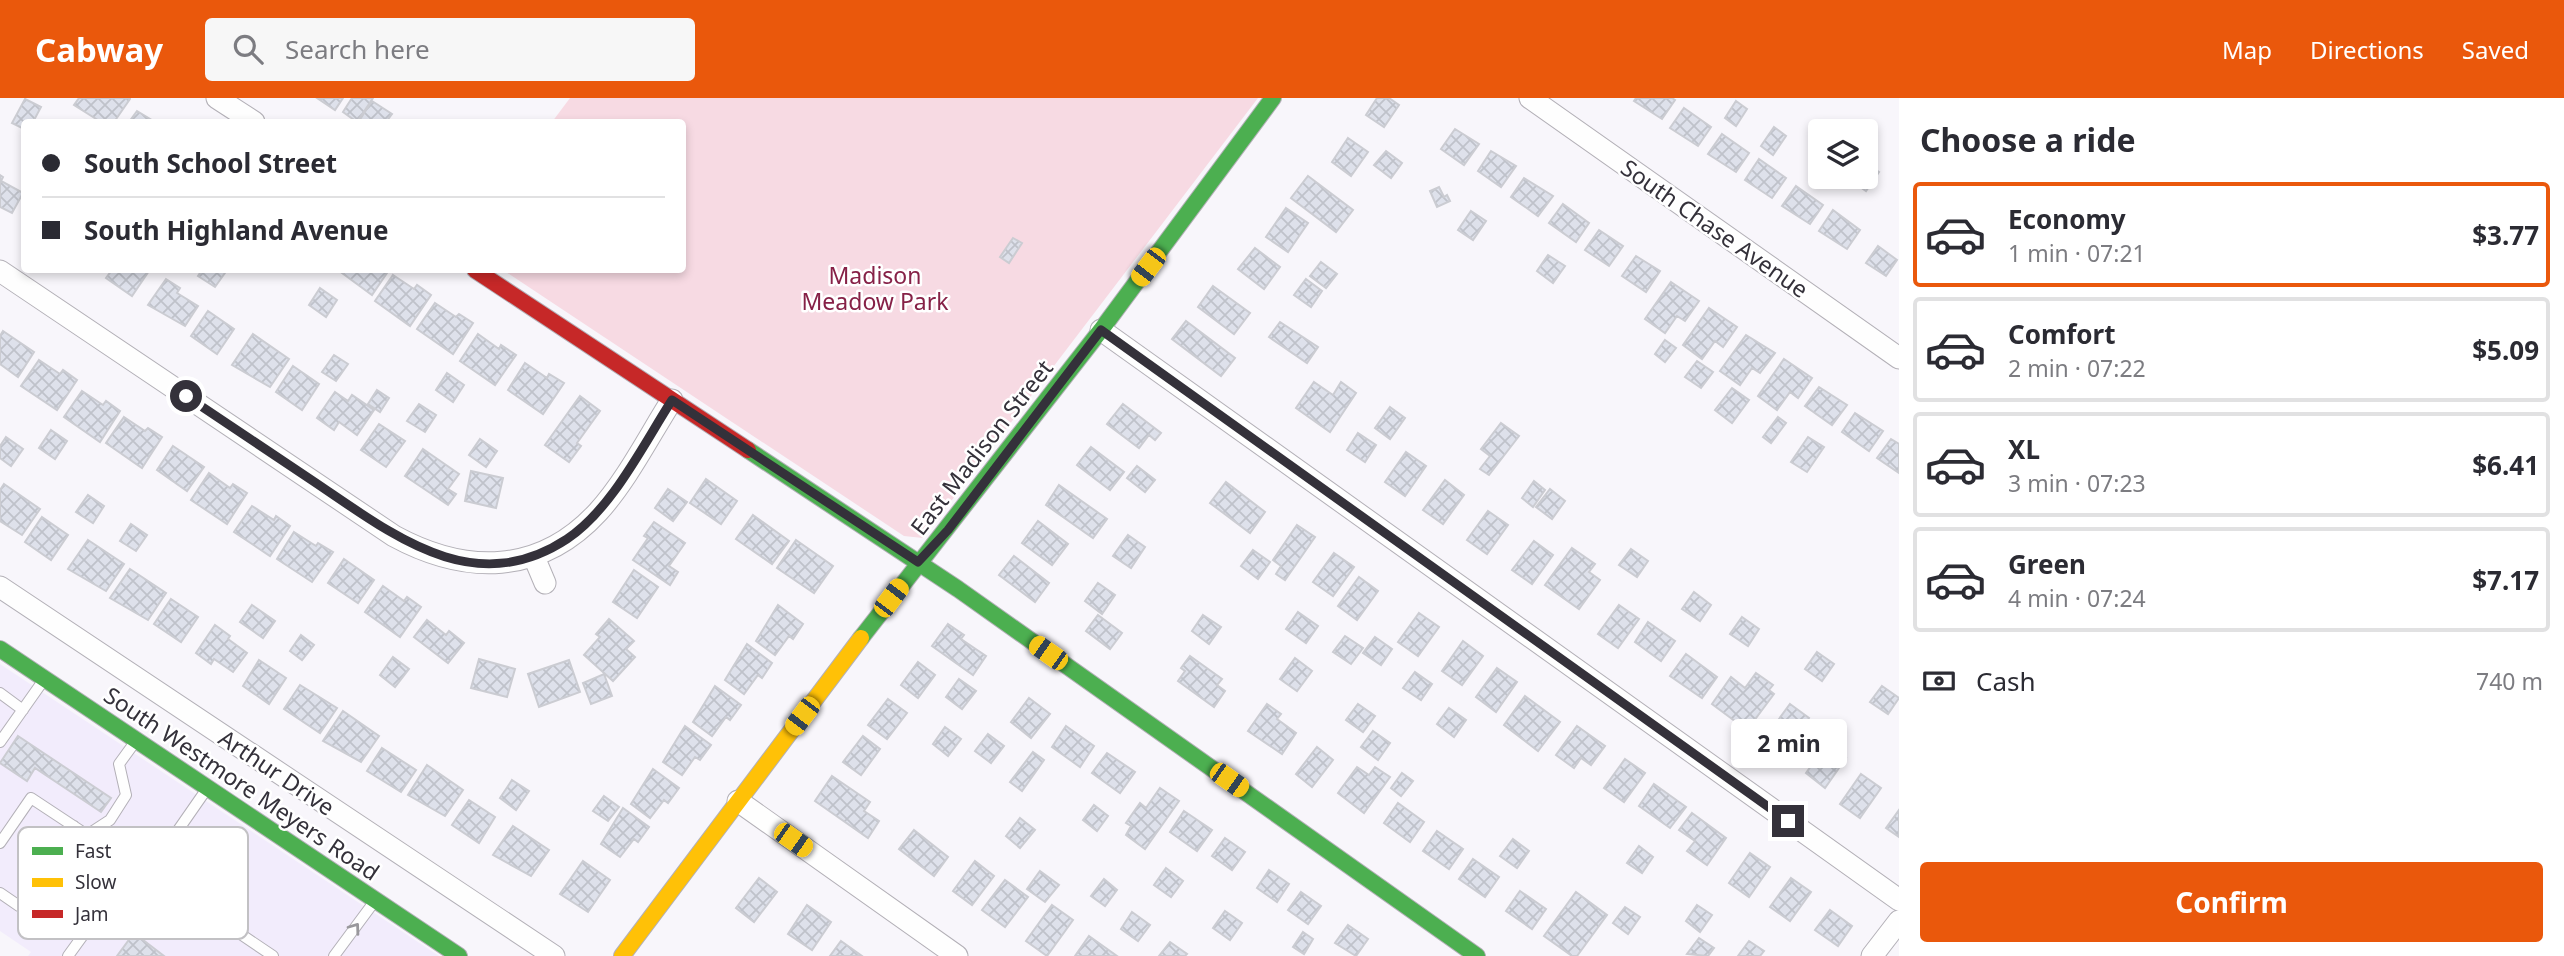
<!DOCTYPE html>
<html lang="en">
<head>
<meta charset="utf-8">
<style>
  body { margin:0; font-family:"Noto Sans",sans-serif; background:#f7f7f7; color:#2b2b33; height:100vh; display:flex; flex-direction:column; font-size:26px; white-space:nowrap }
  * { box-sizing:border-box; margin:0 }
  p { font-size:23px; color:#7c7c81 }
  .icon { flex:none; width:38px; height:38px; fill:none; stroke:currentColor; stroke-width:2; stroke-linecap:round; stroke-linejoin:round }
  .map { position:relative; flex:1; overflow:hidden }
  .side { display:flex; flex-direction:column; background:#fff; width:665px }
  .side>* { flex:none }
  .hud { position:absolute; left:21px; top:21px; width:665px; height:154px; border-radius:7px; box-shadow:0 4px 10px #0003; display:grid; align-content:center; height:154px; padding:0 21px; background:#fff }
  .fabs { position:absolute; left:1808px; top:21px; display:grid; gap:14px }
  .fabs a { display:grid; place-items:center; width:70px; height:70px; border-radius:7px; background:#fff; box-shadow:0 4px 10px #0003; font-size:35px }
  .end { position:absolute; width:32px; height:32px; margin:-16px; border:9px solid #34313a; background:#fff; box-shadow:0 0 0 4px #fff }
  .from { border-radius:50% }
  .bubble { position:absolute; height:49px; border-radius:7px; background:#fff; box-shadow:0 4px 10px #0003; font-size:23px; font-weight:700; line-height:49px; text-align:center }
  .car { position:absolute; width:21px; height:42px; margin:-21px -10px; border-radius:9px; box-shadow:0 0 5px 2px #0007; background:linear-gradient(#f5c518 24%,#345 0 40%,#f5c518 0 76%,#345 0 86%,#f5c518 0) }
  .hud b { display:flex; align-items:center; gap:24px; height:66px; font-size:26px }
  .hud b+b { border-top:2px solid #e1e1e2 }
  .hud i { width:18px; height:18px; background:#2b2b33 }
  ul { padding:0; list-style:none }
  li { display:flex; align-items:center; gap:21px; height:105px; margin:0 14px 10px; padding:0 7px; border:4px solid #e1e1e2; border-radius:7px }
  li div { flex:1 }
  li b { display:block; font-size:26px }
  li em { font-style:normal; font-weight:700 }
  li.on { border-color:#ea580c }
  li>.icon { width:63px; height:63px; stroke-width:1.5 }
  h2 { padding:0 21px; font-size:32px; line-height:84px }
  .pay { display:flex; align-items:center; gap:18px; height:77px; padding:0 21px; font-size:26px }
  .pay p { margin-inline-start:auto }
  .button { display:flex; gap:14px; margin-top:auto; padding:14px 21px }
  .button a { flex:1; height:80px; border-radius:7px; background:#ea580c; color:#fff; font-size:28px; font-weight:700; line-height:80px; text-align:center }
  header { display:flex; align-items:center; gap:42px; box-sizing:border-box; height:98px; padding:0 35px; background:#ea580c; color:#fff }
  header strong { font-size:33px }
  nav { display:flex; gap:38px; margin-inline-start:auto; font-size:24px }
  .search { width:490px; height:63px; background:#f7f7f7; display:flex; align-items:center; gap:18px; box-sizing:border-box; padding:0 24px; border-radius:7px; color:#7c7c81; font-size:26px }
  main { display:flex; flex:1; min-height:0 }
  .map>svg:first-child { display:block }
</style>
</head>
<body>
<header>
<strong>Cabway</strong>
<div class="search"><svg class="icon" aria-label="search" viewBox="0 0 24 24"><circle cx="10" cy="10" r="6"/><path d="M15 15l6 6"/></svg>Search here</div>
<nav><a>Map</a><a>Directions</a><a>Saved</a></nav>
</header>
<main>
<div class="map">
<svg width="1899" height="858" viewBox="0 0 1899 858">
  <defs>
    <pattern id="building-cross-hatch" width="8" height="8" patternUnits="userSpaceOnUse" patternTransform="scale(1.75)"><rect width="8" height="8" fill="#dee1eb"/><path d="M0 0l8 8M0 8l8-8" fill="none" stroke="#bfc2ca"/></pattern>
  </defs>
  <rect width="100%" height="100%" fill="#f8f6fb"/>
  <path fill="#f2ecfc" d="M0 566 439 858H28L31 854 0 833Z"/>
  <path fill="#f7dae3" d="M570 0H1258L923 440 904 438 503 172H682V24H552Z"/>
  <path fill="url(#building-cross-hatch)" stroke="#cbccd2" stroke-width="2" d="M79 0H130V1L114 24H101L74 7Z
    M317 0H343L335 12Z
    M352 0H373L357 24 343 14Z
    M1377 0H1389L1399 7 1384 29 1366 17Z
    M1636 0H1672L1675 2 1662 21 1634 3Z
    M25 1 41 9 33 24H24V31L12 25Z
    M372 3 392 16 386 24 359 23Z
    M1736 3 1747 11 1736 28 1725 20Z
    M1684 10 1711 29 1698 48 1670 30Z
    M137 13 155 24H129Z
    M1774 29 1786 38 1773 57 1761 48Z
    M1455 31 1479 46 1464 67 1441 51Z
    M1722 36 1749 55 1736 74 1708 56Z
    M1348 40 1368 54 1351 78 1332 64Z
    M1386 53 1402 65 1391 80 1374 67Z
    M1491 53 1516 68 1501 89 1478 73Z
    M1759 61 1786 80 1772 100 1745 82Z
    M1866 65 1879 74 1866 93 1849 81 1866 79Z
    M0 77 3 79 1 83 23 95 12 115 0 109Z
    M1308 78 1353 112 1336 134 1291 100Z
    M1524 80 1553 98 1538 118 1511 99Z
    M1796 88 1823 107 1810 126 1782 108Z
    M1439 89 1444 99 1447 97 1450 103 1437 109 1430 93Z
    M1563 106 1589 125 1576 144 1549 125Z
    M1286 110 1308 125 1288 154 1266 139Z
    M1833 112 1860 132 1847 151 1819 133Z
    M1471 113 1486 123 1473 142 1458 132Z
    M1599 132 1623 148 1609 168 1585 152Z
    M1013 140 1022 145 1009 165 1000 159Z
    M1878 148 1897 162 1886 178 1866 165Z
    M1255 150 1280 169 1264 191 1238 171Z
    M1548 157 1565 168 1553 185 1537 173Z
    M1636 158 1660 173 1646 194 1622 178Z
    M1321 164 1337 176 1326 190 1310 178Z
    M112 172H147L149 173 132 198 106 180Z
    M202 172H227L215 189 198 178Z
    M338 172H389L372 197Z
    M393 177 414 191 417 187 431 197 410 228 375 203Z
    M166 181 180 190 177 195 198 208 185 228 148 207Z
    M1306 181 1322 193 1311 209 1294 197Z
    M1671 184 1699 203 1685 223 1677 218 1665 235 1645 221Z
    M1213 188 1250 215 1234 236 1198 209Z
    M320 190 337 202 326 219 309 207Z
    M435 205 456 219 459 216 473 225 453 256 417 231Z
    M1709 210 1737 229 1723 249 1715 243 1702 261 1683 247Z
    M208 213 234 231 217 256 191 238Z
    M1186 223 1235 260 1221 278 1172 241Z
    M1280 224 1318 249 1307 265 1269 239Z
    M3 233 34 254 18 279 0 266V238Z
    M253 236 289 261 270 289 232 267Z
    M478 236 499 251 501 247 516 257 495 287 460 263Z
    M1746 237 1775 255 1760 275 1752 270 1740 287 1720 273Z
    M1665 242 1676 250 1665 264 1655 256Z
    M334 257 348 266 336 283 322 274Z
    M1784 261 1812 280 1798 300 1790 294 1777 312 1758 298Z
    M39 262 60 276 63 272 77 282 57 312 21 288Z
    M1697 263 1713 274 1701 290 1685 279Z
    M525 265 547 280 549 276 564 285 543 316 508 292Z
    M293 268 319 286 302 312 276 294Z
    M447 275 464 287 453 304 436 292Z
    M1314 284 1333 297 1341 284 1356 295 1330 334 1296 310Z
    M1819 289 1847 307 1832 327 1805 308Z
    M1732 290 1749 302 1732 325 1715 312Z
    M377 292 389 300 380 314 368 306Z
    M82 293 103 307 106 303 120 313 100 344 64 319Z
    M335 294 348 303 352 297 374 312 357 337 339 324 334 332 317 320Z
    M580 298 600 313 577 345 581 348 569 364 545 347Z
    M419 306 436 317 425 334 407 323Z
    M1123 306 1161 335 1155 342 1149 337 1139 350 1107 326Z
    M1390 309 1405 320 1390 341 1375 330Z
    M1855 315 1883 333 1869 353 1842 334Z
    M124 319 145 333 148 330 162 339 142 370 106 345Z
    M1778 319 1786 325 1771 345 1763 339Z
    M1501 325 1519 338 1489 377 1480 371 1490 358 1481 351Z
    M379 326 405 343 386 369 361 352Z
    M51 332 67 343 55 361 39 350Z
    M1358 335 1376 347 1365 364 1347 352Z
    M6 339 23 351 11 368 0 360V348Z
    M1808 339 1824 349 1807 374 1791 364Z
    M480 341 497 353 486 369 469 357Z
    M1891 341 1899 346V375L1877 360Z
    M173 348 204 369 187 393 157 372Z
    M1091 349 1124 374 1110 392 1077 367Z
    M423 351 459 376 448 391 456 396 448 407 405 378Z
    M1406 354 1426 368 1405 398 1385 384Z
    M1137 368 1155 382 1145 394 1127 380Z
    M471 373 503 380 496 410 465 403Z
    M209 375 230 390 233 386 247 395 227 426 191 402Z
    M706 381 737 403 721 426 690 405Z
    M1445 382 1464 397 1443 426 1423 412Z
    M1534 383 1545 392 1533 409 1522 400Z
    M1226 384 1265 414 1250 435 1210 405Z
    M4 386 40 411 22 437 0 423V392Z
    M1059 387 1107 421 1093 440 1046 407Z
    M668 391 687 404 673 423 655 410Z
    M1550 391 1565 403 1552 421 1536 409Z
    M88 397 104 408 93 425 76 414Z
    M252 408 274 422 276 418 290 428 270 458 234 434Z
    M1488 413 1508 427 1487 456 1467 442Z
    M753 417 789 443 772 466 736 441Z
    M42 419 68 437 51 462 25 444Z
    M1038 423 1068 446 1052 467 1022 445Z
    M654 424 685 445 669 468 678 474 670 487 633 462 648 440 644 438Z
    M131 426 147 437 136 453 120 443Z
    M1297 427 1315 439 1285 482 1276 476 1281 468 1273 462Z
    M294 434 316 448 318 445 333 454 312 484 277 461Z
    M1128 437 1145 449 1131 470 1113 458Z
    M88 442 124 466 106 493 68 471Z
    M796 442 833 468 814 495 777 470Z
    M1534 443 1553 457 1532 486 1512 472Z
    M1572 450 1595 466 1589 474 1600 482 1579 511 1545 487Z
    M1631 451 1648 463 1637 479 1619 467Z
    M1253 452 1270 464 1258 481 1241 468Z
    M1334 455 1354 469 1333 498 1313 484Z
    M1014 458 1049 485 1035 504 999 477Z
    M344 461 374 482 358 505 328 485Z
    M130 471 166 495 148 522 110 500Z
    M634 472 658 489 637 520 613 504Z
    M1359 479 1378 493 1357 522 1338 508Z
    M1098 485 1115 497 1102 516 1085 503Z
    M383 488 404 503 407 499 421 509 400 539 365 514Z
    M1694 494 1711 507 1700 523 1682 511Z
    M171 501 198 519 181 544 154 526Z
    M252 507 275 523 263 540 240 524Z
    M778 507 803 526 793 541 789 538 775 557 756 543Z
    M1619 507 1639 521 1618 550 1598 536Z
    M1298 514 1318 528 1306 545 1286 531Z
    M1419 515 1439 529 1418 558 1398 544Z
    M1098 517 1122 535 1110 551 1086 533Z
    M1203 517 1221 529 1209 546 1192 533Z
    M1742 519 1759 531 1748 548 1730 536Z
    M609 521 634 543 626 551 635 559 613 583 584 557 600 539 596 536Z
    M427 522 446 537 449 533 464 545 448 565 414 539Z
    M1648 524 1675 543 1661 563 1635 544Z
    M948 526 964 537 961 541 986 558 973 577 932 548Z
    M215 527 230 538 228 541 247 555 233 574 214 561 211 566 196 555Z
    M301 537 314 547 302 562 290 553Z
    M1345 538 1363 550 1351 566 1333 554Z
    M1375 539 1392 551 1381 567 1363 555Z
    M1463 543 1483 558 1462 587 1442 573Z
    M747 546 772 565 762 580 758 577 744 596 725 582Z
    M1817 554 1834 566 1822 583 1805 571Z
    M1686 556 1717 579 1702 600 1670 578Z
    M1190 558 1222 581 1217 587 1225 593 1214 609 1178 583 1185 573 1181 570Z
    M393 559 409 571 395 589 380 577Z
    M1295 560 1312 573 1297 593 1280 581Z
    M479 561 515 571 507 599 471 590Z
    M259 562 286 580 269 606 243 588Z
    M569 562 580 594 539 609 528 576Z
    M918 564 935 577 918 600 901 587Z
    M1497 570 1517 584 1496 614 1476 599Z
    M1415 574 1432 586 1421 602 1403 590Z
    M1756 575 1773 587 1769 592 1774 596 1747 632 1712 606 1731 579 1745 590Z
    M604 576 612 598 591 606 583 585Z
    M959 581 976 593 962 611 946 599Z
    M300 587 337 610 320 635 284 611Z
    M715 588 741 607 730 622 726 619 712 638 693 624Z
    M1882 588 1899 600 1888 616 1870 604Z
    M1525 598 1560 624 1538 653 1504 627Z
    M1029 600 1050 616 1031 640 1011 624Z
    M888 601 907 615 887 641 868 627Z
    M1267 606 1281 616 1277 621 1296 635 1282 656 1248 633Z
    M1358 606 1375 618 1363 634 1346 622Z
    M1790 606 1809 620 1781 658 1762 644Z
    M1449 610 1466 622 1454 639 1437 626Z
    M343 613 379 638 361 664 323 643Z
    M685 628 711 647 700 662 695 659 682 677 663 664Z
    M1066 628 1094 648 1080 669 1052 649Z
    M1577 628 1605 648 1591 667 1581 660 1574 670 1556 657Z
    M945 629 961 641 948 658 933 646Z
    M1373 633 1390 645 1378 662 1361 649Z
    M988 636 1004 648 991 665 975 653Z
    M18 638 111 700 101 714 35 670 27 683 0 665Z
    M863 638 880 651 861 677 843 664Z
    M1827 646 1846 660 1825 690 1806 675Z
    M1317 649 1333 662 1312 689 1296 676Z
    M382 650 416 672 401 694 367 673Z
    M1033 654 1044 662 1022 693 1010 684Z
    M1107 655 1135 674 1120 695 1092 675Z
    M1625 661 1645 675 1624 704 1604 690Z
    M427 667 463 692 445 718 408 697Z
    M1357 669 1369 677 1375 669 1390 679 1364 715 1338 695Z
    M653 671 679 690 668 705 664 702 650 720 631 706Z
    M1402 675 1413 683 1401 698 1391 690Z
    M1861 676 1881 690 1860 720 1840 706Z
    M832 678 870 704 864 713 879 723 868 740 815 703Z
    M512 682 529 693 516 712 500 700Z
    M1654 686 1686 709 1670 730 1639 708Z
    M1160 690 1179 703 1145 751 1126 737 1131 728 1126 725 1140 705 1146 710Z
    M604 698 619 709 608 723 593 713Z
    M469 702 495 719 479 745 452 727Z
    M1398 705 1424 724 1410 744 1384 725Z
    M1094 707 1108 718 1097 733 1083 722Z
    M623 710 649 729 638 744 634 741 620 759 601 746Z
    M1899 712V739L1886 730Z
    M1184 713 1212 732 1197 753 1170 734Z
    M1692 715 1726 740 1707 767 1687 753 1695 743 1679 732Z
    M1020 720 1035 732 1020 750 1006 738Z
    M513 728 549 752 531 778 493 757Z
    M914 732 948 759 934 778 899 751Z
    M1437 733 1463 751 1449 771 1423 753Z
    M1225 740 1245 754 1232 772 1212 758Z
    M1513 741 1529 753 1517 770 1500 758Z
    M1639 748 1653 759 1642 775 1627 765Z
    M1750 755 1770 769 1749 799 1729 785Z
    M1473 761 1499 779 1485 799 1459 781Z
    M583 763 610 782 588 814 560 796Z
    M975 763 994 778 972 807 953 793Z
    M1166 770 1183 783 1171 799 1154 787Z
    M1269 772 1289 786 1277 804 1257 790Z
    M1040 773 1059 787 1045 804 1027 791Z
    M759 780 777 794 754 824 736 810Z
    M1791 780 1811 794 1790 823 1770 809Z
    M1104 781 1117 792 1105 808 1091 798Z
    M1005 782 1028 799 1005 829 982 812Z
    M1520 793 1546 811 1532 831 1506 813Z
    M1301 794 1321 808 1308 826 1288 812Z
    M1576 794 1607 817 1577 858H1572L1544 838Z
    M807 807 831 824 812 852 788 836Z
    M1052 807 1073 822 1047 858 1026 843Z
    M1697 807 1712 817 1700 834 1686 823Z
    M1625 809 1640 819 1628 836 1613 825Z
    M1830 812 1852 828 1838 848 1815 832Z
    M1225 813 1242 825 1230 842 1213 830Z
    M1132 814 1150 827 1138 843 1121 831Z
    M1348 827 1368 841 1356 858 1335 845Z
    M1303 834 1313 841 1304 856 1293 849Z
    M134 835 164 858H117Z
    M1089 838 1117 858H1075Z
    M1699 840 1714 850 1708 858 1687 856Z
    M841 843 862 858H830Z
    M1749 843 1764 853 1760 858H1738Z
    M1170 844 1187 856 1185 858H1159Z"/>
  <g fill="none" stroke-linecap="round" stroke-linejoin="round">
    <g stroke="#b3b0b7" stroke-width="12">
      <path id="lane" d="M0 595 23 612
        M0 644 43 583
        M0 745 31 700 87 737 110 722 126 697 119 666 135 644
        M149 774 273 858
        M0 795 19 808 74 728
        M68 858 126 778 149 774 206 692
        M334 858 374 804"/>
    </g>
    <g stroke="#b3b0b7" stroke-width="23">
      <path id="street" d="M217 0 254 24
        M1530 0 1899 260
        M0 173 394 438C466 477 540 477 598 414 627 382 649 338 672 302
        M1101 232 1899 802
        M534 459 545 485
        M0 489 554 858
        M738 703 957 858
        M1872 858 1899 823"/>
    </g>
    <g stroke="#b3b0b7" stroke-width="18">
      <path id="fast" d="M748 352 958 491 1477 858
        M861 540 1101 232 1273 0
        M0 551 459 858"/>
    </g>
    <g stroke="#b3b0b7" stroke-width="18">
      <path id="slow" d="M622 858 861 540"/>
    </g>
    <g stroke="#b3b0b7" stroke-width="18">
      <path id="jam" d="M475 172 748 352"/>
    </g>
    <use href="#lane" stroke="#fefefe" stroke-width="10"/>
    <use href="#street" stroke="#fefefe" stroke-width="21"/>
    <use href="#fast" stroke="#4caf50" stroke-width="16"/>
    <use href="#slow" stroke="#ffc107" stroke-width="16"/>
    <use href="#jam" stroke="#c62828" stroke-width="16"/>
  </g>
  <defs><path id="oneway-chevron" d="M-2-3.5L2.5 0L-2 3.5" fill="none" stroke-width="1.6" stroke-linecap="round" stroke-linejoin="round" transform="scale(1.75)"/></defs>
  <use stroke="#99989c" href="#oneway-chevron" transform="translate(355 830) rotate(-54)"/>
  <g fill="none" stroke-linecap="round" stroke-linejoin="round">
    <path stroke="#34313a" stroke-width="9" d="M186 298C228 326 271 355 313 383 392 436 473 503 567 441 612 411 643 347 672 302L918 464 948 432 1101 232 1788 723"/>
  </g>
  <g text-anchor="middle" dominant-baseline="central" stroke-width="5" stroke-linejoin="round" paint-order="stroke">
    <g font-size="23" fill="#34313a" stroke="#fff">
      <text transform="translate(1715 130) rotate(35)">South Chase Avenue</text>
      <text transform="translate(981 349) rotate(-52)">East Madison Street</text>
      <text transform="translate(277 674) rotate(34)">Arthur Drive</text>
      <text transform="translate(242 685) rotate(34)">South Westmore Meyers Road</text>
    </g>
    <g font-size="23" fill="#862147" stroke="#fff">
      <text x="875" y="177">Madison<tspan x="875" dy="26">Meadow Park</tspan></text>
    </g>
  </g>
  <rect x="18" y="729" width="230" height="112" rx="10" fill="#fff" stroke="#c2c1c4" stroke-width="2"/>
  <rect x="32" y="749" width="31" height="8" fill="#4caf50"/>
  <rect x="32" y="780" width="31" height="9" fill="#ffc107"/>
  <rect x="32" y="812" width="31" height="8" fill="#c62828"/>
  <g font-size="19" fill="#34313a">
    <text x="75" y="760">Fast</text>
    <text x="75" y="791">Slow</text>
    <text x="75" y="823">Jam</text>
  </g>
</svg>
<div class="fabs">
<a><svg class="icon" aria-label="layers" viewBox="0 0 24 24"><path d="M12 4l9 5-9 5-9-5zM3 14l9 5 9-5"/></svg></a>
</div>
<i class="end from" style="left:186px;top:298px"></i>
<i class="end" style="left:1788px;top:723px"></i>
<div class="bubble" style="left:1731px;top:621px;width:116px">2 min</div>
<i class="car" style="left:1148px;top:169px;rotate:217deg"></i>
<i class="car" style="left:891px;top:500px;rotate:37deg"></i>
<i class="car" style="left:1048px;top:555px;rotate:305deg"></i>
<i class="car" style="left:802px;top:618px;rotate:217deg"></i>
<i class="car" style="left:1229px;top:682px;rotate:125deg"></i>
<i class="car" style="left:793px;top:742px;rotate:125deg"></i>
<div class="hud">
<b><i class="from"></i>South School Street</b>
<b><i></i>South Highland Avenue</b>
</div>
</div>
<section class="side">
<h2>Choose a ride</h2>
<ul>
<li class="on"><svg class="icon" aria-label="car" viewBox="0 0 24 24"><path d="M5 17H2v-5l4-1 3-4h7l3 4 3 1v5h-3M9 17h6M6 11h13"/><circle cx="7" cy="17" r="2"/><circle cx="17" cy="17" r="2"/></svg><div><b>Economy</b><p>1 min · 07:21</p></div><em>$3.77</em></li>
<li><svg class="icon" aria-label="car" viewBox="0 0 24 24"><path d="M5 17H2v-5l4-1 3-4h7l3 4 3 1v5h-3M9 17h6M6 11h13"/><circle cx="7" cy="17" r="2"/><circle cx="17" cy="17" r="2"/></svg><div><b>Comfort</b><p>2 min · 07:22</p></div><em>$5.09</em></li>
<li><svg class="icon" aria-label="car" viewBox="0 0 24 24"><path d="M5 17H2v-5l4-1 3-4h7l3 4 3 1v5h-3M9 17h6M6 11h13"/><circle cx="7" cy="17" r="2"/><circle cx="17" cy="17" r="2"/></svg><div><b>XL</b><p>3 min · 07:23</p></div><em>$6.41</em></li>
<li><svg class="icon" aria-label="car" viewBox="0 0 24 24"><path d="M5 17H2v-5l4-1 3-4h7l3 4 3 1v5h-3M9 17h6M6 11h13"/><circle cx="7" cy="17" r="2"/><circle cx="17" cy="17" r="2"/></svg><div><b>Green</b><p>4 min · 07:24</p></div><em>$7.17</em></li>
</ul>
<div class="pay"><svg class="icon" aria-label="cash" viewBox="0 0 24 24"><path d="M3 7h18v10H3z"/><circle cx="12" cy="12" r="2"/></svg>Cash<p>740 m</p></div>
<div class="button"><a>Confirm</a></div>
</section>
</main>
</body>
</html>
